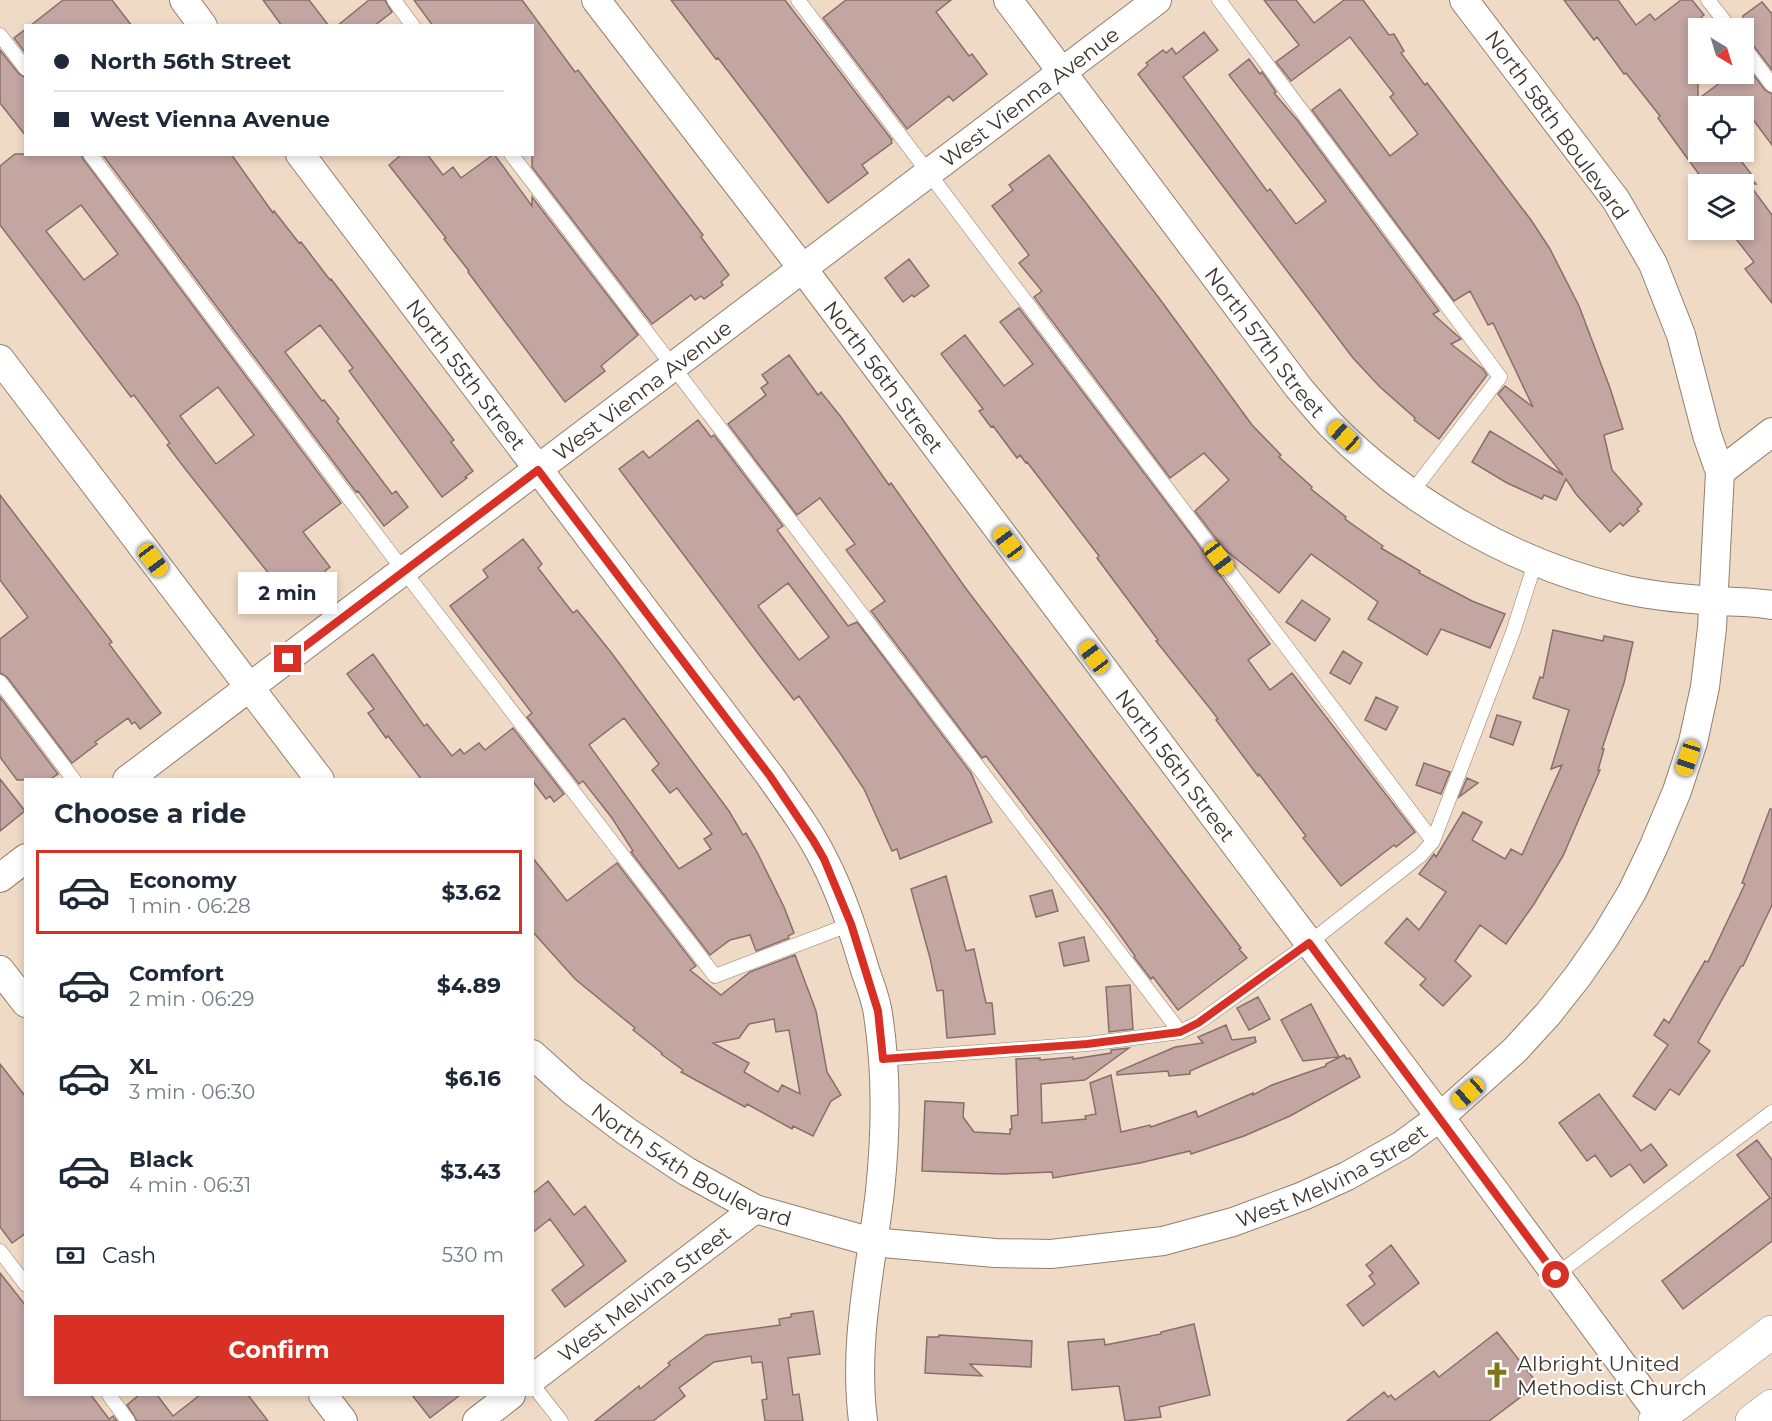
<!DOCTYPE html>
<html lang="en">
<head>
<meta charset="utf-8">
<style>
  body { margin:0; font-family:Montserrat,sans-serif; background:#f2f2f3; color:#1f2937; height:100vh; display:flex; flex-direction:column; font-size:22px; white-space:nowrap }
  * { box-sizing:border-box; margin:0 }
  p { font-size:20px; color:#747a83 }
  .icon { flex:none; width:33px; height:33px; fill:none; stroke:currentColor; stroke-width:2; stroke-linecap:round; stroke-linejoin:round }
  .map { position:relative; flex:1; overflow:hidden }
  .side { position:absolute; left:24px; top:778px; width:510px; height:618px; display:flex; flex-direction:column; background:#fff; border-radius:0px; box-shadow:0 3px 9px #0003 }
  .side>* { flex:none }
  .guide { position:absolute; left:24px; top:24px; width:510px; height:132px; border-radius:0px; box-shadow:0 3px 9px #0003; display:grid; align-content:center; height:132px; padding:0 30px; background:#fff }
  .needle { width:39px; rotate:142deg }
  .fabs { position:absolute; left:1688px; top:18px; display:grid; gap:12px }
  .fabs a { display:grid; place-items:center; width:66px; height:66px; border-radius:0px; background:#fff; box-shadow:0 3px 9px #0003; font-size:30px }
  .end { position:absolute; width:27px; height:27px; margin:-14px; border:8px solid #d93025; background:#fff; box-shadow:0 0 0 3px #fff }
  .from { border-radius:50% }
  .bubble { position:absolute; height:42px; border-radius:0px; background:#fff; box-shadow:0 3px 9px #0003; font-size:20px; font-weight:700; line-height:42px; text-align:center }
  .car { position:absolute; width:18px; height:36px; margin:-18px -9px; border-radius:8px; box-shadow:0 0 4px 2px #0007; background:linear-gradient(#f5c518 24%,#345 0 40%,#f5c518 0 76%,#345 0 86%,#f5c518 0) }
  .guide b { display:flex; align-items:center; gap:21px; height:57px; font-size:22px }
  .guide b+b { border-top:2px solid #e0e1e3 }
  .guide i { width:15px; height:15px; background:#1f2937 }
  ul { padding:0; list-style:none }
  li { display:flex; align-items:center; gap:18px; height:84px; margin:0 12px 9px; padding:0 18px; border:3px solid transparent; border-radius:0px }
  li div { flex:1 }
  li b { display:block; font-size:22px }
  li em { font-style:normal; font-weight:700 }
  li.current { border-color:#d93025 }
  li>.icon { width:54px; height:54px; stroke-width:1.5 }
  h2 { padding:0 30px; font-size:27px; line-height:72px }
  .pay { display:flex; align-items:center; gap:15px; height:66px; padding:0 30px; font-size:22px }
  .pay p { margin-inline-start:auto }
  .primary-button { display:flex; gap:12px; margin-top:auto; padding:12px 30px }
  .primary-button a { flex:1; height:69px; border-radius:0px; background:#d93025; color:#fff; font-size:24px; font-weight:700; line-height:69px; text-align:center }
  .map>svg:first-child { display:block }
</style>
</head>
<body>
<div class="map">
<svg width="1772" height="1421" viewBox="0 0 1772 1421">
  <rect width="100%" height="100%" fill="#efdac5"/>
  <path fill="#c3a5a2" stroke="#8b6e6c" stroke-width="1.5" fill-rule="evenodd" d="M63 0H112L132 26H30Z
    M263 0H309L329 26H282Z
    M369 0H385L392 12 374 26H337Z
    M414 0H522L575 72 578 70 703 235 701 237 729 275 721 282 723 285 704 299 701 296 695 300 691 295 652 324 532 167V26H433Z
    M671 0H785L892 140 891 141 892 143 862 165 868 173 828 203 754 105 718 58 716 59Z
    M846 0H951L936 12 969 56 972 54 987 74 953 101 949 96 907 129 823 18Z
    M1264 0H1296L1314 23 1344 0H1363L1389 35 1394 34 1404 51 1401 53 1425 85 1427 83 1531 220 1550 249 1579 306 1610 388 1623 429 1604 435 1612 470 1642 504 1637 509 1639 511 1623 526 1620 523 1610 532 1576 494 1566 479 1556 500 1544 495 1542 499 1507 483 1472 462 1490 431 1563 475 1498 394 1505 386 1533 407 1493 323 1488 325 1470 291 1454 301 1312 110 1340 89 1390 156 1418 134 1390 97 1394 94 1350 37 1291 81 1276 62 1299 45Z
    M1564 0H1618L1636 25 1650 14 1655 20 1681 0H1692L1704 15 1698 20V99L1732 74H1743V61L1765 90 1772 94V145L1743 106H1698V152H1734L1752 175 1750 177 1756 184H1749L1772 215V303L1745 269 1754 262 1729 230H1743V184H1706L1658 118 1660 116 1626 73 1624 74 1597 37 1594 40Z
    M1762 2 1772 14V70L1750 41 1743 37V16Z
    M26 29V54L14 38Z
    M1204 32 1218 50 1183 77 1267 191 1270 189 1296 224 1326 201 1229 75 1249 59 1260 74 1262 72 1276 92 1274 93 1298 121 1439 311 1433 314 1461 339 1451 344 1483 369 1487 375 1439 439 1414 420 1415 418 1380 387 1353 358 1138 74 1148 65 1146 63 1163 50 1166 53 1172 48 1176 54Z
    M0 50 19 74 26 78V136L0 103Z
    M15 154H81L83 159 341 503 303 532 330 567 325 571 329 578 322 583 324 585 303 601 296 592 292 596 285 587 282 590 186 470 167 445 170 443 134 395 131 397 0 225V166ZM81 205 118 254 84 280 46 231ZM218 387 254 435 216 464 180 416Z
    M102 154H231L273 213 274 211 299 243 301 242 330 280 331 279 454 440 451 442 473 471 465 477 467 478 442 497 349 371 353 368 320 325 285 352 322 401 324 400 339 419 337 421 392 494 396 491 408 507 384 526 358 491 356 492Z
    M402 154H427L443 175 453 167 461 178 494 154 532 206V197L638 335 601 366 605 371 565 402 468 272 469 271 444 239 446 238 389 165Z
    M1049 155 1159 298 1252 425 1281 455 1279 457 1312 487 1311 489 1346 517 1345 519 1383 546 1381 548 1420 571 1419 573 1472 601 1505 614 1490 648 1441 629 1427 655 1368 619 1378 602 1311 554 1279 593 1224 549 1195 511 1229 480 1204 453 1170 478 1034 297 1042 291 1019 263 1029 255 992 206 1013 190 1009 185Z
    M909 259 929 286 914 297 912 295 903 302 885 278Z
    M1019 308 1194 539 1270 644 1248 660 1270 690 1292 673 1415 832 1396 847 1394 845 1341 886 1303 838 1306 836 1259 774 1258 776 1216 720 1218 719 1212 711 1156 641 1158 640 1097 558 1099 556 1027 462 1026 463 1020 455 1017 458 993 426 991 427 979 411 983 409 941 354 965 335 1004 386 1033 364 1000 322Z
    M789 355 818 395 821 392 841 417 889 485 891 483 967 590 1241 948 1239 949 1247 958 1178 1010 1153 977 1151 979 1134 957 1135 956 1108 918 986 756 982 758 871 611 885 601 846 550 855 544 820 498 797 515 728 424 766 395 761 388 768 383 762 375Z
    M698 420 711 437 714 435 783 526 777 530 848 626 857 622 971 773 992 822 900 859 897 849 892 851 864 789 840 753 799 696 794 700 763 660 619 469 643 451 649 458ZM788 583 829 637 799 660 758 606Z
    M0 495 112 642 109 644 161 713 140 729 135 722 132 724 128 718 95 742 97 744 72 763 7 677 0 673V639L28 617 0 580Z
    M523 539 542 564 538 568 573 613 577 610 610 651 729 811 743 835 746 833 757 852 784 907 794 933 788 936 789 938 756 951 750 935 730 940 710 955 631 852 633 851 612 818 583 781 579 784 527 717 532 713 450 606 488 577 483 570ZM624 718 659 764 652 770 670 793 677 788 712 834 704 839 711 849 679 869 589 745Z
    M1302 600 1330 619 1315 641 1286 622Z
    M1553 630 1603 641 1604 636 1633 642 1624 683 1602 749H1604L1598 770H1600L1563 856 1534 904 1506 944 1480 925 1455 961 1471 976 1443 1006 1420 985 1426 979 1385 943 1407 918 1419 930 1446 892 1419 874 1434 854 1436 857 1463 812 1482 822 1472 840 1505 859 1511 849 1522 855 1562 765 1551 769 1569 710 1533 698 1540 677 1543 678Z
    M1343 651 1362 663 1350 684 1330 673Z
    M373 654 424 726 427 724 452 756 460 749 464 754 479 743 485 750 513 728 564 794 554 802 550 796 546 799 532 780H422L388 736 386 738 368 713 374 709 347 674Z
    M0 697 58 774 49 780H17L0 757Z
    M1376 697 1398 707 1386 730 1365 720Z
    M1497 715 1521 722 1513 745 1490 737Z
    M1424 763 1450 772 1441 794 1416 785Z
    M1467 778 1478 783 1459 797Z
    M0 779 25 811 0 831Z
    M1770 809H1772V905L1743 966H1741L1698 1042 1710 1051 1679 1095 1670 1089 1655 1110 1633 1096 1668 1045 1654 1035 1664 1019 1669 1023 1705 961 1708 962 1745 884 1742 883Z
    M532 857 567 901 617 863 696 966 690 970 721 995 750 972 795 955 816 1011 827 1072 841 1095 831 1101 813 1136 793 1126 792 1129 747 1104 745 1107 681 1072 683 1070 661 1054 662 1053 633 1030 635 1028 575 979 532 931ZM774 1019 776 1032 789 1030 800 1094 782 1085 778 1092 744 1072 749 1063 713 1043 739 1038 749 1024Z
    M946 876 966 951 974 949 986 1003H992L995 1034 947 1038 943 990 937 991 930 958 911 889Z
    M1052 890 1058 911 1036 917 1030 896Z
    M1084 937 1089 961 1064 966 1059 943Z
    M1130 985 1133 1029 1109 1032 1106 987Z
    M1258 997 1270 1019 1249 1030 1237 1008Z
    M1311 1004 1339 1057 1303 1061 1281 1020Z
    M1226 1025 1232 1040 1255 1037 1256 1042 1190 1071V1074L1169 1076 1168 1071 1117 1075V1072L1175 1047 1203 1043 1198 1037Z
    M1129 1048 1085 1080 1041 1084 1042 1123 1086 1119 1085 1116 1096 1114 1090 1083 1111 1075 1121 1132 1150 1125 1151 1127 1196 1111 1198 1117 1253 1093V1095L1272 1085 1326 1066V1064L1344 1055 1347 1059 1350 1058 1360 1077 1290 1116 1244 1136 1191 1154 1190 1151 1140 1163 1053 1178 1052 1172 1002 1174 922 1171 925 1101 964 1103 963 1117 974 1132 1010 1134V1129H1012L1011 1116 1018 1115 1016 1059 1040 1058V1060L1073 1057V1059L1111 1053V1050Z
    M0 1064 26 1097V1233L12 1243 0 1227Z
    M1599 1094 1641 1151 1651 1144 1667 1165 1644 1183 1630 1164 1611 1177 1595 1155 1587 1161 1559 1123Z
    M1757 1140 1772 1160V1241L1683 1309 1662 1281 1770 1198 1737 1155Z
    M548 1181 574 1215 585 1206 626 1261 565 1307 552 1290 584 1265 550 1219 532 1233V1194Z
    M1391 1245 1419 1283 1363 1326 1347 1305 1375 1284 1369 1276 1373 1273 1366 1265Z
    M0 1273 26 1306V1395H91L109 1419 113 1416 117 1421H0Z
    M813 1311 820 1354 788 1358 793 1395 799 1394 803 1421H765L762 1400 767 1399 762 1362 752 1363 751 1356 714 1362 679 1388 685 1396 653 1421H595L639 1386 640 1389 670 1365 668 1363 706 1335 780 1325 779 1319 791 1317V1314Z
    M1194 1324 1210 1395 1159 1407 1161 1417 1125 1421 1119 1386 1072 1390 1068 1342 1104 1339 1105 1345 1161 1334V1332Z
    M1497 1332 1534 1379 1530 1382 1534 1387 1489 1421H1347L1384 1392 1388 1397 1391 1395 1395 1400 1434 1371 1439 1377Z
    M939 1335 1032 1341 1031 1367 970 1364 982 1376 925 1373 927 1337H939Z
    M139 1395H157L173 1416 200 1395H248L268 1421H137L127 1405Z
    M412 1395H460L430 1418Z"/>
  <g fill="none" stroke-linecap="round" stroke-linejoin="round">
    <g stroke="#927f6c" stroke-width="15">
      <path id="service" d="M394 0 413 26
        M798 0 1433 841
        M1219 0 1500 377 1412 492
        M1708 0 1730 28
        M0 35 26 69
        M1743 46 1772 85
        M90 154 391 554 715 976 851 924
        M511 154 1180 1032
        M0 682 74 780
        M883 1059 1087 1044 1180 1032 1198 1023 1309 943 1421 855 1433 841 1513 632 1535 563
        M0 1251 26 1285
        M1556 1275 1772 1112
        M532 1384 561 1421
        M109 1395 128 1421"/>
    </g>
    <g stroke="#927f6c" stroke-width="30">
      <g id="minor">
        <path d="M184 0 203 26"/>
        <path id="s1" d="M596 0 803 269 1440 1117 1664 1421"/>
        <path id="s2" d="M1008 0 1298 387C1309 400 1320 413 1331 425 1405 501 1515 564 1618 588 1649 596 1685 599 1717 601 1735 602 1754 602 1772 605"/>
        <path id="s3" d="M300 154 770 776C789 803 809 830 824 860 842 895 854 933 865 970 870 985 876 999 878 1014 887 1072 886 1133 880 1191 871 1269 853 1341 863 1421"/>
        <path d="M0 359 320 780"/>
        <path d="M1720 472 1772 432"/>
        <path id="s4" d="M127 780 1157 0"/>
        <path d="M0 878 26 858"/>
        <path d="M0 970 26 1003"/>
        <path id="s5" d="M532 1054 573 1091 626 1131 686 1171 755 1209 872 1242 995 1253 1051 1254 1163 1241 1233 1222 1303 1196 1347 1176 1402 1145 1440 1117 1515 1050 1548 1014 1578 976 1605 937 1632 892 1653 848 1677 791 1693 742 1705 687 1712 628 1720 472 1707 435 1681 335 1653 264 1616 200 1464 0"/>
        <path id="s6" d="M532 1379 755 1209"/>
        <path d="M323 1395 343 1421"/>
        <path d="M477 1421 511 1395"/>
      </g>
    </g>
    <g stroke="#927f6c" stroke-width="34">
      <path id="primary" d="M1655 1421 1772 1332
        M1752 1421 1772 1406"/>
    </g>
    <use href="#service" stroke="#fff" stroke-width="14"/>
    <use href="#minor" stroke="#fff" stroke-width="28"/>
    <use href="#primary" stroke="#fff" stroke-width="33"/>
  </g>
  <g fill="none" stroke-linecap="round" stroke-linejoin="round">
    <path stroke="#d93025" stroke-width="8" d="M288 659 538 470 770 776 813 840 824 859 851 924 878 1011 883 1059 1087 1044 1180 1032 1198 1023 1309 943 1556 1275"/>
  </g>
  <defs>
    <g id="church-bare" transform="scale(2.07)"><path d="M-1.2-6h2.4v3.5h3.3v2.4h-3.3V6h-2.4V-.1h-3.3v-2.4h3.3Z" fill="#7d7518" stroke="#fff" stroke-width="2.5" paint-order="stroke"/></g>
  </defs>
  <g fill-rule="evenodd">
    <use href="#church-bare" x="1497" y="1375"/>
  </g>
  <g text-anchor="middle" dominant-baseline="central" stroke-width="4.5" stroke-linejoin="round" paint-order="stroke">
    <g font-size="21" fill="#3e362e" stroke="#fff">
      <text stroke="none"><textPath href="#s4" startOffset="1132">West Vienna Avenue</textPath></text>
      <text transform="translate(1557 125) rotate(54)">North 58th Boulevard</text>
      <text stroke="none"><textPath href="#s2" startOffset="428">North 57th Street</textPath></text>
      <text stroke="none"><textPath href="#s3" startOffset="276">North 55th Street</textPath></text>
      <text stroke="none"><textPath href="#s1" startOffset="474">North 56th Street</textPath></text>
      <text stroke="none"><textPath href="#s4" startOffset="646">West Vienna Avenue</textPath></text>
      <text stroke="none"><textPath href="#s1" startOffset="960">North 56th Street</textPath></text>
      <text stroke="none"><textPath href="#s5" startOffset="196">North 54th Boulevard</textPath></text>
      <text stroke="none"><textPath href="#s5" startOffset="868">West Melvina Street</textPath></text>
      <text stroke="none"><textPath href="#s6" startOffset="141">West Melvina Street</textPath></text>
    </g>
    <g font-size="21" fill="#3e362e" stroke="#fff" text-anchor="start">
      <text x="1517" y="1363">Albright United<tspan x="1517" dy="24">Methodist Church</tspan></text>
    </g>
  </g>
</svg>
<div class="fabs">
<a><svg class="needle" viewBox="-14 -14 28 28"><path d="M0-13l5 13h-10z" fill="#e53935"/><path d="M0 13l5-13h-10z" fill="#747a83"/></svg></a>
<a><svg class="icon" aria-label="locate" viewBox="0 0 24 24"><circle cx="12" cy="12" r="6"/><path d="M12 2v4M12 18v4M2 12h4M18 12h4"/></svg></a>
<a><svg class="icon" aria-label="layers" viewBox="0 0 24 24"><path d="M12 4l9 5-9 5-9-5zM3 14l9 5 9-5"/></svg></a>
</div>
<i class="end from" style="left:1556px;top:1275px"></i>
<i class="end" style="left:288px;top:659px"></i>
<div class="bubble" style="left:238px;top:572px;width:99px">2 min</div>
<i class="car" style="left:1344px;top:436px;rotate:312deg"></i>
<i class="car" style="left:1008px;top:543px;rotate:323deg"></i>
<i class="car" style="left:1219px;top:558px;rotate:143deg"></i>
<i class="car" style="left:153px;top:560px;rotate:143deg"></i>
<i class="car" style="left:1094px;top:657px;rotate:323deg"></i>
<i class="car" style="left:1688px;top:758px;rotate:198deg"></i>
<i class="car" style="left:1468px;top:1093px;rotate:229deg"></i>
<div class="guide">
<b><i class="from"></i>North 56th Street</b>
<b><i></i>West Vienna Avenue</b>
</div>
<section class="side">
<h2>Choose a ride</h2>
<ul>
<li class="current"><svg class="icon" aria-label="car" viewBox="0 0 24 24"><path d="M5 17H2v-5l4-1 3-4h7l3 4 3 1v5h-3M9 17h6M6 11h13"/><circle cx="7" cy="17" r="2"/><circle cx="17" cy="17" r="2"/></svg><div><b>Economy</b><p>1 min · 06:28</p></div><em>$3.62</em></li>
<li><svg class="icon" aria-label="car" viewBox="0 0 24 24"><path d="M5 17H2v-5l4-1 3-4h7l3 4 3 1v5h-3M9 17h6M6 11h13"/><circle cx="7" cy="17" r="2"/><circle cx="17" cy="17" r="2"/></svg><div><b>Comfort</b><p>2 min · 06:29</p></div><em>$4.89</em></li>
<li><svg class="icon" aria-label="car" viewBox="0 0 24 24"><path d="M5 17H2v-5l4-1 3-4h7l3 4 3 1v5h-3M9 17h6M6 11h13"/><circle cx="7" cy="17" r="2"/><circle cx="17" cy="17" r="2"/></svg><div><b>XL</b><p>3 min · 06:30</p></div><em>$6.16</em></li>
<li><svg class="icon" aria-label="car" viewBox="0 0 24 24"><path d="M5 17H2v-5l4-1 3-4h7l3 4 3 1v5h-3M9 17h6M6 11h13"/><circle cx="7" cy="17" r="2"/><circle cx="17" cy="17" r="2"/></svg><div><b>Black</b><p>4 min · 06:31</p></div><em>$3.43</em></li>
</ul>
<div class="pay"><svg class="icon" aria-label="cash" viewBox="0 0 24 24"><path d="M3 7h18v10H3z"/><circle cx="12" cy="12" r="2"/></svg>Cash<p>530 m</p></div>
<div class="primary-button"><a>Confirm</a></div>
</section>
</div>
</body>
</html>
